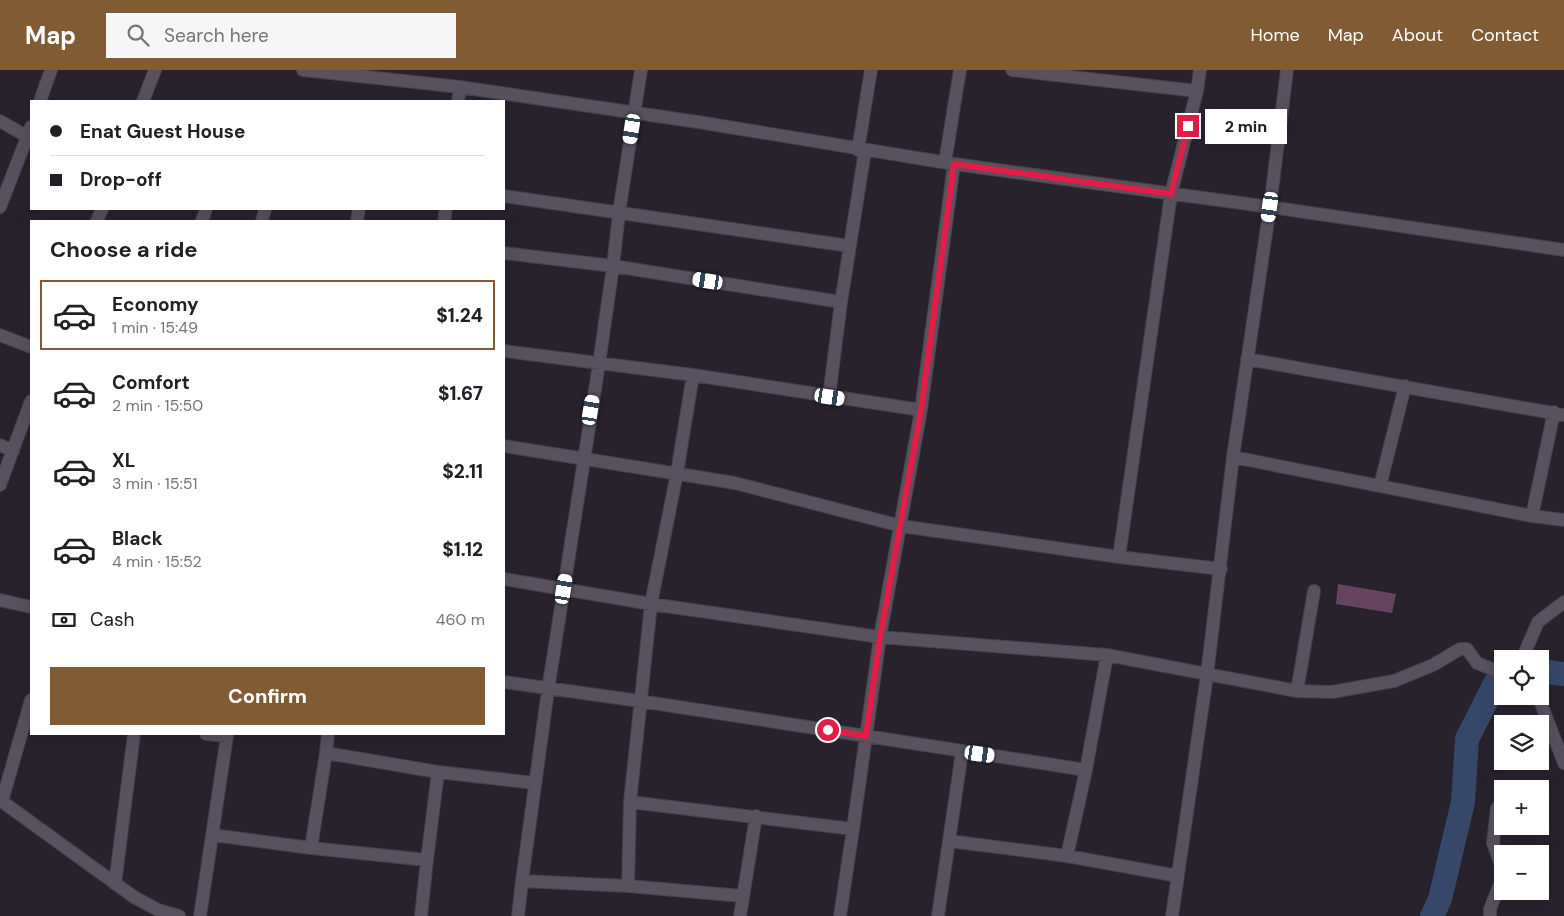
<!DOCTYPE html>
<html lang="en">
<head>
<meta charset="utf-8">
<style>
  body { margin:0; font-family:"DM Sans",sans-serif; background:#f6f6f6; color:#202124; height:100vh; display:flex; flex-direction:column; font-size:19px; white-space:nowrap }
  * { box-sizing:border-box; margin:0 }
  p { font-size:16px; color:#757577 }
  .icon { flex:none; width:28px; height:28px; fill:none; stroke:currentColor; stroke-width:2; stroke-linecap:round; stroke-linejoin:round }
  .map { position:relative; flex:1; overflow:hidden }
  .sheet { position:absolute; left:30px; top:150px; width:475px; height:515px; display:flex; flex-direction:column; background:#fff; border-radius:0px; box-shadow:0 5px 20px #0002 }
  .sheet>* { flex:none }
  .guide { position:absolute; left:30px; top:30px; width:475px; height:110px; border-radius:0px; box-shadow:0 5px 20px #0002; display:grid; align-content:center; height:110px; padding:0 20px; background:#fff }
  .buttons { position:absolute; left:1494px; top:580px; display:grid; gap:10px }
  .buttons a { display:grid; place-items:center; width:55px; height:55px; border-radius:0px; background:#fff; box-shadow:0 5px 20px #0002; font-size:25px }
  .end { position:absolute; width:22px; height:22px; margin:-11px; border:6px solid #e11d48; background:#fff; box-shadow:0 0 0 2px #fff }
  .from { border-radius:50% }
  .bubble { position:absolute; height:35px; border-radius:0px; background:#fff; box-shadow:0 5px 20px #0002; font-size:16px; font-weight:800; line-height:35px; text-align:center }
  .car { position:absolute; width:15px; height:30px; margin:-15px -8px; border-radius:6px; box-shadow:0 0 4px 1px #0007; background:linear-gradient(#fff 24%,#345 0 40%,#fff 0 76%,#345 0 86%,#fff 0) }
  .guide b { display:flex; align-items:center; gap:18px; height:48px; font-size:19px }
  .guide b+b { border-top:1px solid #e0e0e0 }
  .guide i { width:12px; height:12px; background:#202124 }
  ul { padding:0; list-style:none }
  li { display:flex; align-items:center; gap:15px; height:70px; margin:0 10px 8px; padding:0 10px; border:2px solid transparent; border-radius:0px }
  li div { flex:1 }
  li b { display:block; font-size:19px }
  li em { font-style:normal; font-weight:800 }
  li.current { border-color:#805b34 }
  li>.icon { width:45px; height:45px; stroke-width:1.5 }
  h2 { padding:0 20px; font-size:22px; line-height:60px }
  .pay { display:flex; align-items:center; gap:12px; height:55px; padding:0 20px; font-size:19px }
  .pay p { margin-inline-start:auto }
  .cta { display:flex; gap:10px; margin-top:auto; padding:10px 20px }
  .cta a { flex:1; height:58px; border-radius:0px; background:#805b34; color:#fff; font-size:20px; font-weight:800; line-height:58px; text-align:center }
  header { display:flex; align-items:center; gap:30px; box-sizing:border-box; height:70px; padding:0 25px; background:#805b34; color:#fff }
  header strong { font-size:24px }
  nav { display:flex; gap:28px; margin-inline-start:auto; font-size:18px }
  .search { width:350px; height:45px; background:#f6f6f6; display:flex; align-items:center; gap:12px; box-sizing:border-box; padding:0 18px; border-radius:0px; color:#757577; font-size:19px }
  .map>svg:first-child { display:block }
</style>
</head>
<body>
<header>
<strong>Map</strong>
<div class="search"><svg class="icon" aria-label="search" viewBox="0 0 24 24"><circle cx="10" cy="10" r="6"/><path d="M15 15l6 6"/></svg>Search here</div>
<nav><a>Home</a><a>Map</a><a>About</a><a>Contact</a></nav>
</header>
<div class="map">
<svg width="1564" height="846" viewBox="0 0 1564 846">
  <rect width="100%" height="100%" fill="#28222d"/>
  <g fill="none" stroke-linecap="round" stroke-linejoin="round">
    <path stroke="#36476a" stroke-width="24" d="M1540 601 1564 604
      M1432 846 1440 829 1463 732 1467 669 1501 602H1502"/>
  </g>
  <path fill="#664460" d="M1338 514 1396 524 1392 543 1336 534Z"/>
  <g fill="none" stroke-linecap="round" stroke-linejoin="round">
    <g stroke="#443f48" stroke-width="14">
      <path id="street" d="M303 0 460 17 698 52 954 94 1270 137 1564 180
        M1012 0 1055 5 1056 0
        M1055 5 1197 21
        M40 31 51 0
        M143 31 155 0
        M458 31 460 17
        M0 51 28 67
        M858 80 871 0
        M945 92 960 0
        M504 126 849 176
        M0 137 31 57
        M97 151 102 139
        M202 151 206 139
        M262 151 265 139
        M357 151 359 139
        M444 151 446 139
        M504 183 613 196 841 232
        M0 265 31 277
        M504 281 693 305 921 340
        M1247 289 1564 345
        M693 305 677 403 651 534 630 732 628 816 742 826
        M829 327 841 232 865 81
        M0 375 13 381
        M504 376 735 413 901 456 1119 487 1221 499
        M1233 387 1532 446 1564 450
        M0 415 31 331
        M1380 416 1405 316
        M1532 446 1554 342
        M1119 487 1171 124 1197 21 1200 0
        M504 509 651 534 880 567 1107 585 1297 621 1332 622 1394 611 1433 595 1460 579H1467L1477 593 1502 603
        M0 530 31 537
        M1522 589 1538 552 1564 532
        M504 612 640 631 1086 700
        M1297 621 1314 521
        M1538 626 1564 693
        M326 683 328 664
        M438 702 535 713
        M2 731 31 630
        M630 732 853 759 840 846
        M1497 738 1493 773 1502 798
        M853 759 880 567 921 340 954 94
        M213 765 311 778 427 790 421 846
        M949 771 1067 786 1178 806
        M311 778 326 683 438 702 427 790
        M1067 786 1086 700 1107 585
        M522 811 548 620 599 294 613 196 619 143 641 0
        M115 814 134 664
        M200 846 227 666 206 664
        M518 846 522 811 628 816
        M740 846 756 746
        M938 846 962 682
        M1172 846 1207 605 1233 387 1270 137 1287 0
        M1490 846V839L1502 809"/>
    </g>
    <g stroke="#443f48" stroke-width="14">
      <path id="secondary" d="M0 730 134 827 158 840 179 846"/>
    </g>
    <use href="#street" stroke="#58515e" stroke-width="12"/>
    <use href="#secondary" stroke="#58515e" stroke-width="12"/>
  </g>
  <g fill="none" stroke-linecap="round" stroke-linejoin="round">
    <path stroke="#e11d48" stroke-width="6" d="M828 660 866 666 880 567 921 340 954 94 1171 124 1188 56"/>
  </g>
</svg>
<div class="buttons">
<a><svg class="icon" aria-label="locate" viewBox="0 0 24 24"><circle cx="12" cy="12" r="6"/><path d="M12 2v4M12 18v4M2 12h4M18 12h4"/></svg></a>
<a><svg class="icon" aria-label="layers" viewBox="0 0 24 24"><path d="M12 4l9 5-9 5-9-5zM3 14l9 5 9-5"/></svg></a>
<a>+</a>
<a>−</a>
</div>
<i class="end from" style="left:828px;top:660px"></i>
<i class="end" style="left:1188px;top:56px"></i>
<div class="bubble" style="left:1205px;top:39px;width:82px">2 min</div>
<i class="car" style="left:632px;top:59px;rotate:189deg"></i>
<i class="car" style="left:1270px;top:137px;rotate:188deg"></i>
<i class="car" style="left:708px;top:211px;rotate:279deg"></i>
<i class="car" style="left:830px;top:327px;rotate:99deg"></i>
<i class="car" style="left:591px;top:340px;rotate:9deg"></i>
<i class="car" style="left:564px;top:519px;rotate:9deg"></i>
<i class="car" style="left:980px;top:684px;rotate:98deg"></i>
<div class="guide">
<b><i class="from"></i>Enat Guest House</b>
<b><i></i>Drop-off</b>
</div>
<section class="sheet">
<h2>Choose a ride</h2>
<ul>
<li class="current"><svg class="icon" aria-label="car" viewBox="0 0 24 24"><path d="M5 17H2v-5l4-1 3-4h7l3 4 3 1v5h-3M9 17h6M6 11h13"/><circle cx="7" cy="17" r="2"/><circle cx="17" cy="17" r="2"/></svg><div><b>Economy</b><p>1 min · 15:49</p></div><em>$1.24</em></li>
<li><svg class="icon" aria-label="car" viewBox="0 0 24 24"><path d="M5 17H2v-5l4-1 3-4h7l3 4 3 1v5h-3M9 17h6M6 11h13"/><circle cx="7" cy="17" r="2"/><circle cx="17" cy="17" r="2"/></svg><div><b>Comfort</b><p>2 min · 15:50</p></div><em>$1.67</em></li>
<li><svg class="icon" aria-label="car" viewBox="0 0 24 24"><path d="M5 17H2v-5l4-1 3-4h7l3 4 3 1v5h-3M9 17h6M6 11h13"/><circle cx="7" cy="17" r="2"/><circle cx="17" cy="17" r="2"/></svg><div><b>XL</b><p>3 min · 15:51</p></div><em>$2.11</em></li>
<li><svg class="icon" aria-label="car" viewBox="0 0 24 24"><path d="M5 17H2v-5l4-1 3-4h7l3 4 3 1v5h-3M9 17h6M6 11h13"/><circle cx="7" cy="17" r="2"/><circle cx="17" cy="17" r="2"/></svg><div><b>Black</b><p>4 min · 15:52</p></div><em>$1.12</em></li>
</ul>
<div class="pay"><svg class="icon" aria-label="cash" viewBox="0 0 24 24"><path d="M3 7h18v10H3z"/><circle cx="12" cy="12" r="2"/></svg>Cash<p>460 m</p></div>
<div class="cta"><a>Confirm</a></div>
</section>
</div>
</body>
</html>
